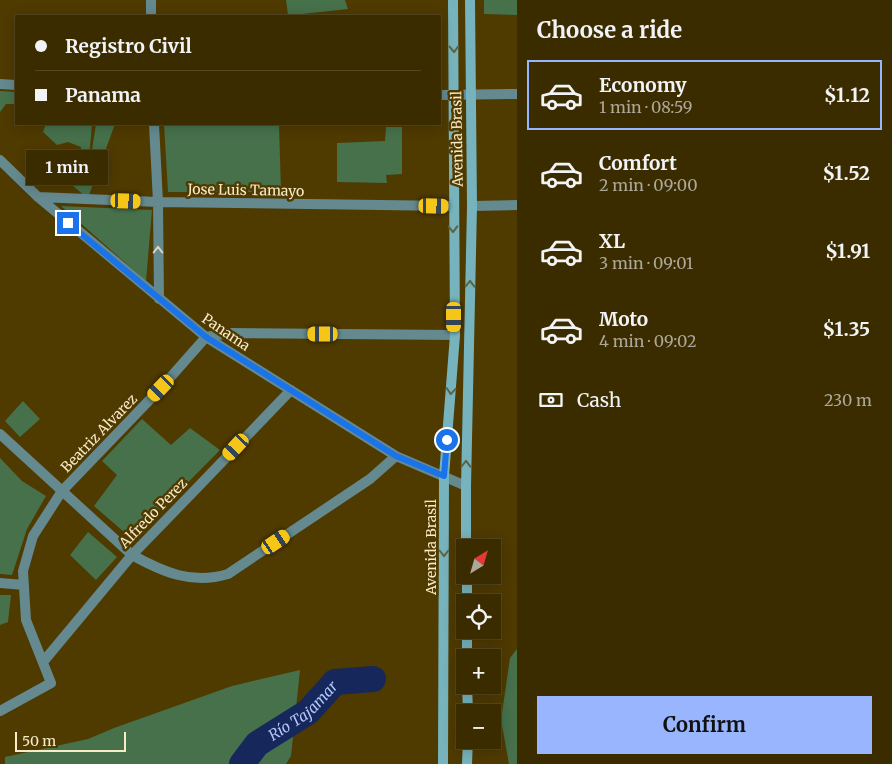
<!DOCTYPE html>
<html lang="en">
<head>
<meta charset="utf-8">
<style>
  body { margin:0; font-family:Merriweather,serif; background:#42340a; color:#f1f3f6; height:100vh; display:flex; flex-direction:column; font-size:19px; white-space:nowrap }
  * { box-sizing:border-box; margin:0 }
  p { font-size:16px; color:#aca799 }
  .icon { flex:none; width:28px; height:28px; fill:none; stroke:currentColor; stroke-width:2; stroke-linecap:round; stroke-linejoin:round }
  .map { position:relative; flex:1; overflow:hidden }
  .details { display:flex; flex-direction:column; background:#3b2c00; width:375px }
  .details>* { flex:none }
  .hud { position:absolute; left:15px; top:15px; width:426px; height:110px; border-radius:0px; box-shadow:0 2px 12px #0003,0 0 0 1px #544822; display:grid; align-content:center; height:110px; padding:0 20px; background:#3b2c00 }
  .needle { width:32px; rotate:37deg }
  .fabs { position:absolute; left:456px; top:539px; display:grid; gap:10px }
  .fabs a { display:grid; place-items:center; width:45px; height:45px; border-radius:0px; background:#3b2c00; box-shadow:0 2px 12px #0003,0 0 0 1px #544822; font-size:25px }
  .scale { position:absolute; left:15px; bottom:12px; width:111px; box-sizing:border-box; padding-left:5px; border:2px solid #f9eac8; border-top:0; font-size:14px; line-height:18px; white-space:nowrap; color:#f9eac8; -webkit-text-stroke:4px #4f3a00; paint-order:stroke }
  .end { position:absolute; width:22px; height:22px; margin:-11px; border:6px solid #1a73e8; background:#fff; box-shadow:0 0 0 2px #fff }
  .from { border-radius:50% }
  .bubble { position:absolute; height:35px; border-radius:0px; background:#3b2c00; box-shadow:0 2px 12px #0003,0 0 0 1px #544822; font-size:16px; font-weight:700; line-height:35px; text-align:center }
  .car { position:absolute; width:15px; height:30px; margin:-15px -8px; border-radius:6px; box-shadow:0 0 4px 1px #0007; background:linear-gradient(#f5c518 24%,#345 0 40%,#f5c518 0 76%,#345 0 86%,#f5c518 0) }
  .hud b { display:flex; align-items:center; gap:18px; height:48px; font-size:19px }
  .hud b+b { border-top:1px solid #544822 }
  .hud i { width:12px; height:12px; background:#f1f3f6 }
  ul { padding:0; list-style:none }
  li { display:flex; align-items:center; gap:15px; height:70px; margin:0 10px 8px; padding:0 10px; border:2px solid transparent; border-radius:0px }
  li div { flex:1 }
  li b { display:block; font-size:19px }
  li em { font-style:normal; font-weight:700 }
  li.on { border-color:#99b5fd }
  li>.icon { width:45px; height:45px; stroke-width:1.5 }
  h2 { padding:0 20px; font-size:22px; line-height:60px }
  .pay { display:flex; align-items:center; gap:12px; height:55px; padding:0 20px; font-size:19px }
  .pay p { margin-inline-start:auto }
  .cta { display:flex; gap:10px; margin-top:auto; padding:10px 20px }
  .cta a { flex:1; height:58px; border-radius:0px; background:#99b5fd; color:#111; font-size:20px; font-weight:700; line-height:58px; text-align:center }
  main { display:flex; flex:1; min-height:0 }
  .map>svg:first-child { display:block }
</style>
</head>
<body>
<main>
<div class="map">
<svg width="517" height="764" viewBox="0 0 517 764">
  <rect width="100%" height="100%" fill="#4f3a00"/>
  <path fill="#46714b" d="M286 0H345L348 9 302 14V16H264L288 15Z
    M484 0H517V15L484 14Z
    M0 91 16 92V104H6L0 112Z
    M46 124H92L87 182 96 124H115L89 195 85 196 66 180 80 161 81 147 68 142 57 145 43 132Z
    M164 124H279L281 192H168Z
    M386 127H402V174L386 175 387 183 337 182V143L385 141Z
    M61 206 152 210 146 281Z
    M23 401 40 419 20 437 5 421Z
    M142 419 171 445 190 428 220 450 132 539 94 506 117 475 102 461Z
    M0 458 22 481 46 496 27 529 12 575 0 574Z
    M88 532 117 557 96 580 70 555Z
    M0 595H11L8 622 0 625Z
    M517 649V764H509L501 720 510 658Z
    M300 670 291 756 286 764H5V757L88 739 114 728 232 686Z"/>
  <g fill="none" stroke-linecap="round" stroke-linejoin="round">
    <path stroke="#16275b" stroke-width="26" id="s1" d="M242 764 257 744 308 712 335 682 373 679"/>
    <path stroke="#64898f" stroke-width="10" d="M151 0V16
      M0 84 16 85
      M440 95 517 94
      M154 124 158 202 159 299
      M0 160 38 197 206 337 396 456 466 486
      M38 197 158 202 453 206
      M472 206 517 205
      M0 434 132 555C163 572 192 585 228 574L370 479 396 456
      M0 583 24 585
      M43 662 132 555 195 490 291 390
      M0 711 51 683 26 620 23 571 33 536 62 491 161 388 206 337 229 333 455 335"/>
    <path stroke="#76b3bc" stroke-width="10" d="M466 548V486L472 206 470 0
      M467 575V602
      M467 630V658
      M467 685 468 712
      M443 764 444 476 455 335 453 0
      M467 764 468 740"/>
  </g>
  <defs><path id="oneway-chevron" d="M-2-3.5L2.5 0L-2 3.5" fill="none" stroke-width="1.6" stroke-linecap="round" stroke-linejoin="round" transform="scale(1.25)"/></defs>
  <g stroke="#5d6442">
    <use href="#oneway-chevron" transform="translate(454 49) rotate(89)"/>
    <use href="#oneway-chevron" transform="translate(453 229) rotate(89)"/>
    <use href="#oneway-chevron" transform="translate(470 284) rotate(-89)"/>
    <use href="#oneway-chevron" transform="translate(451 391) rotate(94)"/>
    <use href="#oneway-chevron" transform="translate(466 464) rotate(-89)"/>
    <use href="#oneway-chevron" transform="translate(444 553) rotate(90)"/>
  </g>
  <use stroke="#dbd7bd" href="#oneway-chevron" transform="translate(158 250) rotate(-90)"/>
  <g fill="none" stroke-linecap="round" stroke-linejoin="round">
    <path stroke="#1a73e8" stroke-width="6" d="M68 223 206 337 396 456 444 476 447 440"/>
  </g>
  <g text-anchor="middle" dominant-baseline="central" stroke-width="5" stroke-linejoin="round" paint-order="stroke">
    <g font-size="14" fill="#f9eac8" stroke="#4f3a00">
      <text transform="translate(457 139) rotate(-91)">Avenida Brasil</text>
      <text transform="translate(246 190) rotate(1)">Jose Luis Tamayo</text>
      <text transform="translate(226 332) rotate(34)">Panama</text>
      <text transform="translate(99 433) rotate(-46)">Beatriz Alvarez</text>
      <text transform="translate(153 513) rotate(-46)">Alfredo Perez</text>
      <text transform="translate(431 547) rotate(-90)">Avenida Brasil</text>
    </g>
    <g font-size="15" font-style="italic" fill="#b1c6f9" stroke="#4f3a00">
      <text stroke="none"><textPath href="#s1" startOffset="82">Río Tajamar</textPath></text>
    </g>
  </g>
</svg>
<div class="fabs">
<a><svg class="needle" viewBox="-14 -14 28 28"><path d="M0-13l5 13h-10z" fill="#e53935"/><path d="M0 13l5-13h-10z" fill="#aca799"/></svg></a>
<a><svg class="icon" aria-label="locate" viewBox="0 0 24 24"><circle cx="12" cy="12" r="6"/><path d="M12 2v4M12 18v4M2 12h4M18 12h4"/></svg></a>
<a>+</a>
<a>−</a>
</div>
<div class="scale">50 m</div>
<i class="end from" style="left:447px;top:440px"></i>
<i class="end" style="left:68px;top:223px"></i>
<div class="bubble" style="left:26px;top:150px;width:82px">1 min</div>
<i class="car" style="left:126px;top:201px;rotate:92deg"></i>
<i class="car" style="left:434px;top:206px;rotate:91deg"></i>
<i class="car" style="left:454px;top:317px;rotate:180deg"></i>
<i class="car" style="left:323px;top:334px;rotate:270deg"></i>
<i class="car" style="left:161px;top:388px;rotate:224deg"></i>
<i class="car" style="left:236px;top:447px;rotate:223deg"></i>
<i class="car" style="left:276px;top:542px;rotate:56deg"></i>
<div class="hud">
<b><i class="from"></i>Registro Civil</b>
<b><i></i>Panama</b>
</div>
</div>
<section class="details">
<h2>Choose a ride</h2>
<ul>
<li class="on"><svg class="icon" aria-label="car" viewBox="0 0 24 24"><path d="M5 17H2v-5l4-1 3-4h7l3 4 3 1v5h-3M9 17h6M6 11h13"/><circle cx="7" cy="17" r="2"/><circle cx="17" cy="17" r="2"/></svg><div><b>Economy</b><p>1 min · 08:59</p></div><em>$1.12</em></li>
<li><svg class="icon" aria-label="car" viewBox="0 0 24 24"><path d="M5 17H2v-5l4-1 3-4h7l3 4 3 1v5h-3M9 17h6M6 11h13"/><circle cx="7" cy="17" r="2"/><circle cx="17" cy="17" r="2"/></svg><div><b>Comfort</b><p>2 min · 09:00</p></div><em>$1.52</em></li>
<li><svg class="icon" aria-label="car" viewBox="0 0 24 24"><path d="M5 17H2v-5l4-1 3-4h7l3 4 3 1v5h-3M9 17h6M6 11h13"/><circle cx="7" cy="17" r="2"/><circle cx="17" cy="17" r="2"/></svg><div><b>XL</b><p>3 min · 09:01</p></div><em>$1.91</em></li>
<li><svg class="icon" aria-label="car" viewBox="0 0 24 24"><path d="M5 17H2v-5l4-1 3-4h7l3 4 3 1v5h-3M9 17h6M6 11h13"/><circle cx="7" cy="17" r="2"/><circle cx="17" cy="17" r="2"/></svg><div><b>Moto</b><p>4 min · 09:02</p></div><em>$1.35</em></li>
</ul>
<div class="pay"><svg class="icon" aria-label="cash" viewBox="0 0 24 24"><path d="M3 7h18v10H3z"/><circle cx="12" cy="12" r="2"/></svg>Cash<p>230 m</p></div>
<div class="cta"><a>Confirm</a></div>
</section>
</main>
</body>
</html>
